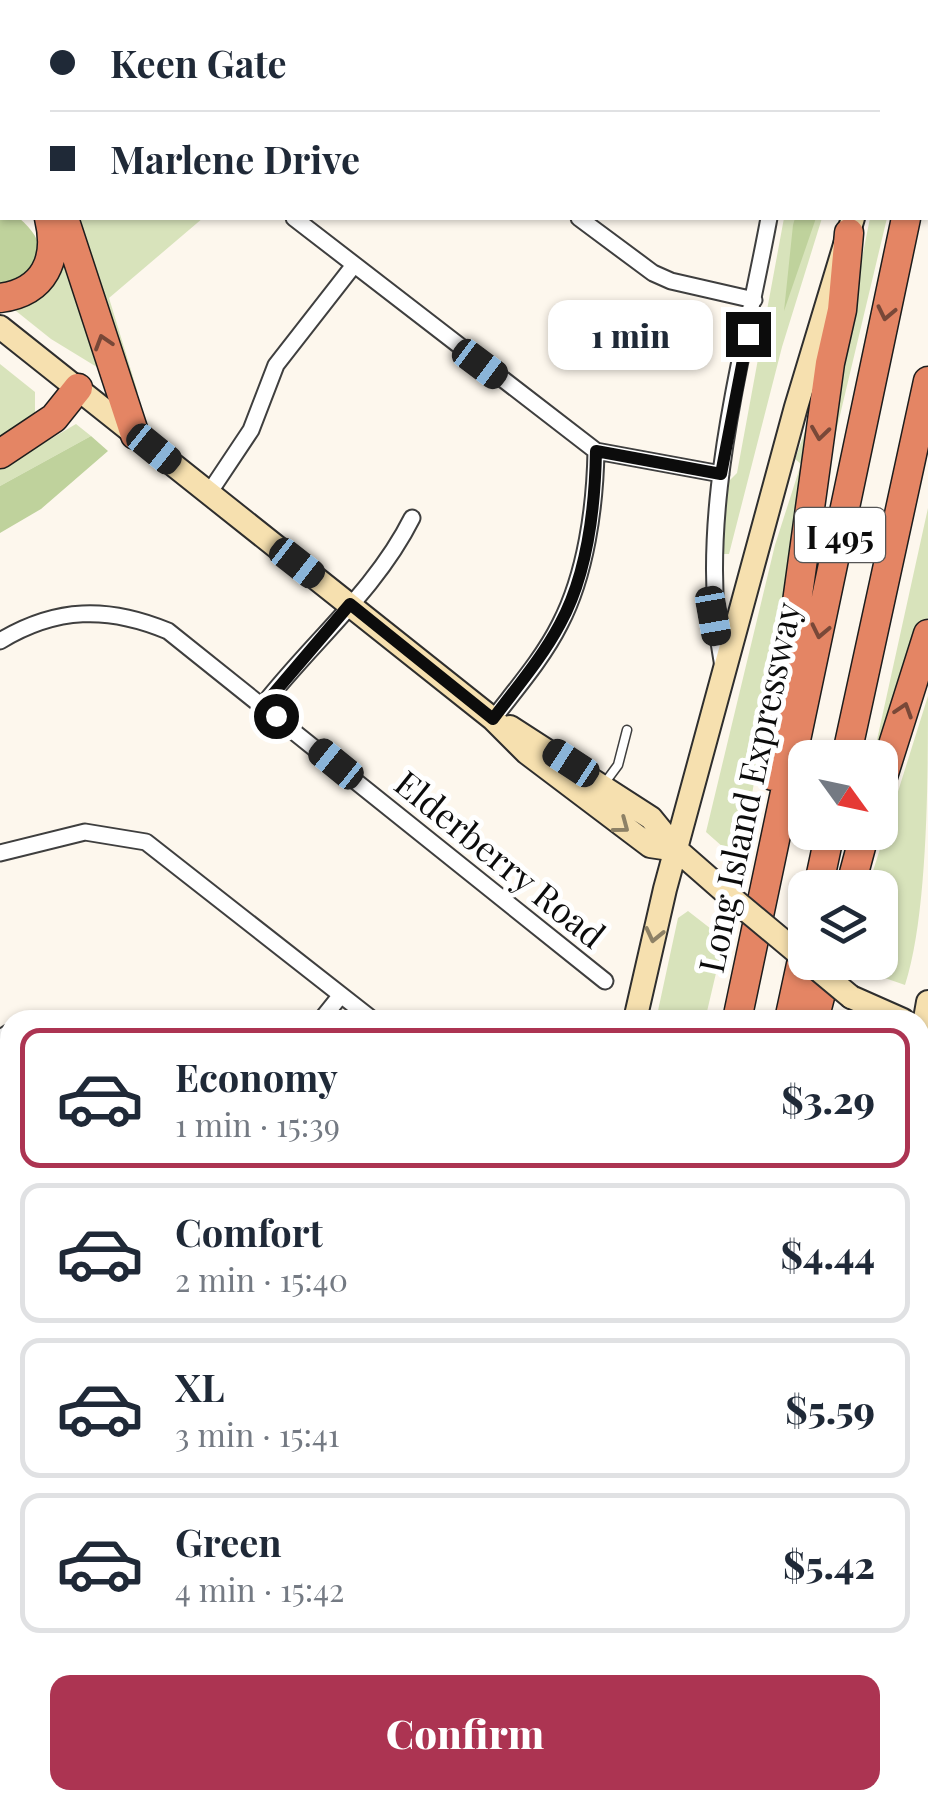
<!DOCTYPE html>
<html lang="en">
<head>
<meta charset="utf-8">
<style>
  body { margin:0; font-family:"Playfair Display",serif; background:#f2f2f3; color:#1f2937; height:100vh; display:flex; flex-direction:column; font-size:38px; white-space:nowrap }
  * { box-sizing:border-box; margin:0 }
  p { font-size:32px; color:#747a83 }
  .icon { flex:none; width:55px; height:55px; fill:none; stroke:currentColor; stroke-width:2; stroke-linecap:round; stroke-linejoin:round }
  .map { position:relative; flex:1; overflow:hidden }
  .sheet { position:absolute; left:0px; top:1010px; width:930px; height:800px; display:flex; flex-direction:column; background:#fff; border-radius:30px 30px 0 0; box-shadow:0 2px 8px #0004 }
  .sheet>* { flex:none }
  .guide { position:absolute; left:0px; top:0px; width:930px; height:220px; box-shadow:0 2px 8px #0004; display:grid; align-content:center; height:220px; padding:0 50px; background:#fff }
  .needle { width:65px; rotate:123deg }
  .fabs { position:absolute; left:788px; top:740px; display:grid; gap:20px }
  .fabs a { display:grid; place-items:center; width:110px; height:110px; border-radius:20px; background:#fff; box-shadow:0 2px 8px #0004; font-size:50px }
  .end { position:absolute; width:45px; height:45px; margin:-22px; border:12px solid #0c0c0c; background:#fff; box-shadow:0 0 0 5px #fff }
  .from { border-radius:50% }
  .bubble { position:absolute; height:70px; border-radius:20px; background:#fff; box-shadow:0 2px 8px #0004; font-size:32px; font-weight:800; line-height:70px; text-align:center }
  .car { position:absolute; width:30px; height:60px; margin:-30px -15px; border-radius:12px; box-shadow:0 0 8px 2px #0007; background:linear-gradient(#222 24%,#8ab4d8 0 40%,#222 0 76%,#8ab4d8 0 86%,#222 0) }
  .guide b { display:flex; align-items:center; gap:35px; height:95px; font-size:38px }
  .guide b+b { border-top:2px solid #e0e1e3 }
  .guide i { width:25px; height:25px; background:#1f2937 }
  ul { padding:18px 0 0; list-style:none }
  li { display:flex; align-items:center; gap:30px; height:140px; margin:0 20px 15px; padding:0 30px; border:5px solid #e0e1e3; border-radius:20px }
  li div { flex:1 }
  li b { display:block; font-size:38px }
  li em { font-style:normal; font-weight:800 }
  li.current { border-color:#ac3452 }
  li>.icon { width:90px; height:90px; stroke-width:1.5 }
  .action { display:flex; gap:20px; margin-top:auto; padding:20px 50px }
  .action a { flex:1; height:115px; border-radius:20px; background:#ac3452; color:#fff; font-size:40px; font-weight:800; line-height:115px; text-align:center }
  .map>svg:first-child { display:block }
</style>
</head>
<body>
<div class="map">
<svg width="928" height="1810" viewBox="0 0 928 1810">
  <rect width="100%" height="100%" fill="#fdf7ed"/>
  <path fill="#d8e3bb" d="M75 218H203L109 298 138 393 128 389Z
    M784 218H822L782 347 729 554H720L729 481 737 473Z
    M870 218H887L830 457 846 338Z
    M64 238 105 372 51 339 11 307Z
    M0 364 35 392V418L0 446Z
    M815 404 741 863 706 832 775 545 801 464 795 459Z
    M76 424 91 436 0 486V469Z
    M928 508V617L880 770V758H873Z
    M928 696C928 775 928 915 905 985L882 977 864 963 880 962V888L868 887Z
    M688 911 724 939 705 1020H656L678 918Z
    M10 1181V1377L0 1380V1194Z"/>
  <path fill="#bfd29c" d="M0 205 2 218H19C41 237 43 249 35 278L0 288Z
    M795 218H816L784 311 793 225Z
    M91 436 108 451 41 509 0 533V486Z"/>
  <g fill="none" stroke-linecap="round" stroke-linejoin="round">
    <g stroke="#3f3f3f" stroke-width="11">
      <path id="service" d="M604 784 618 765 627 730"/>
    </g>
    <g stroke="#3f3f3f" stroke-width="19">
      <path id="minor" d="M119 0V2
        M372 0 373 2
        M597 0 599 2
        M809 2 810 0
        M294 218 596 451 721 474
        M579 218 653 273 671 281 754 300
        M209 493 251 430 276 365 354 265
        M0 641C56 607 108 606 168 631L605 981
        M723 667C695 519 742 364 769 218
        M263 705C312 642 376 590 412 518
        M493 719C516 689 543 658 560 624 586 574 595 507 596 451
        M0 853 85 832 146 842 373 1020
        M321 1020 341 995
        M0 1038 10 1032
        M920 1471 928 1476
        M0 1483 10 1477
        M0 1656 10 1662
        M920 1682 928 1688
        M753 1800 780 1810"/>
    </g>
    <g stroke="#2e2e2e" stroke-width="26">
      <path id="secondary" d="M910 2V0
        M0 327 493 719 527 753 650 846 677 850
        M510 727 651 818 677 850 733 899
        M851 997 903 1020
        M635 1020 665 889 796 407 853 218
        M920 1047 928 1002
        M920 1075 928 1081
        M396 1810 401 1800
        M663 1810 666 1800"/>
    </g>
    <g stroke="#1d1d1d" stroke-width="31">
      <path id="motorway" d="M3 0V2
        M928 114V112
        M0 133 2 134
        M64 218 135 435
        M0 298C45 292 59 259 49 218
        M0 454 54 418 78 388
        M846 758 928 381
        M773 776 830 363 842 310 849 233
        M880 786 928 634
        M818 888 830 832
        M850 888 865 832
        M737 1020 906 218
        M789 1020 805 946
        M814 1020 829 962
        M499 1810 503 1800
        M567 1810 572 1800"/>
    </g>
    <use href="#service" stroke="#fff" stroke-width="8"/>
    <use href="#minor" stroke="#fff" stroke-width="15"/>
    <use href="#secondary" stroke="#f6e0af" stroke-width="22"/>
    <use href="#motorway" stroke="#e48564" stroke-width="28"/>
    <g stroke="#2e2e2e" stroke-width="26" stroke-linecap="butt">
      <path id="secondary-bridge" d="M733 899 805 959
        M809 962 851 997"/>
    </g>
    <use href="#secondary-bridge" stroke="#f6e0af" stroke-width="22"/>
  </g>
  <defs><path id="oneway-chevron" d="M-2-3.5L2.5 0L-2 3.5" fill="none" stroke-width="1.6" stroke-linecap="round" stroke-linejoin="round" transform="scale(2.5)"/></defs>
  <g stroke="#784838">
    <use href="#oneway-chevron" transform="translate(886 313) rotate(102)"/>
    <use href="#oneway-chevron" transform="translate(103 342) rotate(-107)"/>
    <use href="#oneway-chevron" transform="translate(820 433) rotate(98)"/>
    <use href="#oneway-chevron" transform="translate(820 631) rotate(102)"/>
    <use href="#oneway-chevron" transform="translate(904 710) rotate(-72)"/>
  </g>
  <g stroke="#8d8166">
    <use href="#oneway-chevron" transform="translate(622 826) rotate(37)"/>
    <use href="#oneway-chevron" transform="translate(654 935) rotate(103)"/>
  </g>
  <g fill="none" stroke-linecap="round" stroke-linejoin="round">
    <path stroke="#0c0c0c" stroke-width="12" d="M276 716 263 706 350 604 493 719C516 688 542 658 560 624 587 575 595 507 596 451L721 474 748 334"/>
  </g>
  <g text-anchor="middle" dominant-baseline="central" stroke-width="10" stroke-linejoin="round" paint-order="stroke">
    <rect fill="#fff" stroke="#555" stroke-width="2.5" x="795" y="508" width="90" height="54" rx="8"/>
    <g font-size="32" font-weight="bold" fill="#0c0c0c">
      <text x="840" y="535">I 495</text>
    </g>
    <g font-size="35" fill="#0c0c0c" stroke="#fff">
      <text transform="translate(748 787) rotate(-78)">Long Island Expressway</text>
      <text transform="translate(501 858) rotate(39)">Elderberry Road</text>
    </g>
  </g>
</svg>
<div class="fabs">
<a><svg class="needle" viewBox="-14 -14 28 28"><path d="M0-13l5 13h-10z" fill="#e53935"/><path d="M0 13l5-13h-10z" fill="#747a83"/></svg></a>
<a><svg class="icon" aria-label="layers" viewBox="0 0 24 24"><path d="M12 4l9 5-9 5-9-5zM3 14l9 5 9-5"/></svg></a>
</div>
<i class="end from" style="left:276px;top:716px"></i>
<i class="end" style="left:748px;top:334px"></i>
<div class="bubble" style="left:548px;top:300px;width:165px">1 min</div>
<i class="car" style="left:480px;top:364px;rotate:127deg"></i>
<i class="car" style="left:154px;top:449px;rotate:129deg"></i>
<i class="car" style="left:297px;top:563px;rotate:128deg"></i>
<i class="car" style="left:713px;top:616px;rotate:170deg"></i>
<i class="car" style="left:571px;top:763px;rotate:303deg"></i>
<i class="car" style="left:336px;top:764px;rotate:309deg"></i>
<div class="guide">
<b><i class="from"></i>Keen Gate</b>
<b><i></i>Marlene Drive</b>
</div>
<section class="sheet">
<ul>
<li class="current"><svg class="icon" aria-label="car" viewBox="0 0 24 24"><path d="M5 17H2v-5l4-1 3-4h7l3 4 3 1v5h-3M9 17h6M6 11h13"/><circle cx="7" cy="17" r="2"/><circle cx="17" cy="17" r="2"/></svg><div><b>Economy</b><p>1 min · 15:39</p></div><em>$3.29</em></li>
<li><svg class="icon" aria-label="car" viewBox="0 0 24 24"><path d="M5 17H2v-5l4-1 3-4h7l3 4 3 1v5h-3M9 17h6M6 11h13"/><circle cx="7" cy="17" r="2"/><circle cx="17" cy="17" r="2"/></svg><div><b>Comfort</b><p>2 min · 15:40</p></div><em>$4.44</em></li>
<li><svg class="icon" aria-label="car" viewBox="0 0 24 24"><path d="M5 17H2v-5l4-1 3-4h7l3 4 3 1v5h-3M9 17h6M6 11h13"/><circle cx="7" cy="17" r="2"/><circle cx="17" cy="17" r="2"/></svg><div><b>XL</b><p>3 min · 15:41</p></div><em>$5.59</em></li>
<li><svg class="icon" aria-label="car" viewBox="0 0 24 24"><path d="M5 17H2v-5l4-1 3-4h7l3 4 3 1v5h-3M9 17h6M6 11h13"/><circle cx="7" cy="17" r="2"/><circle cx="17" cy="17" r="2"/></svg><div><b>Green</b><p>4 min · 15:42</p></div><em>$5.42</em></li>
</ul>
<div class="action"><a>Confirm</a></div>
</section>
</div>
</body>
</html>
